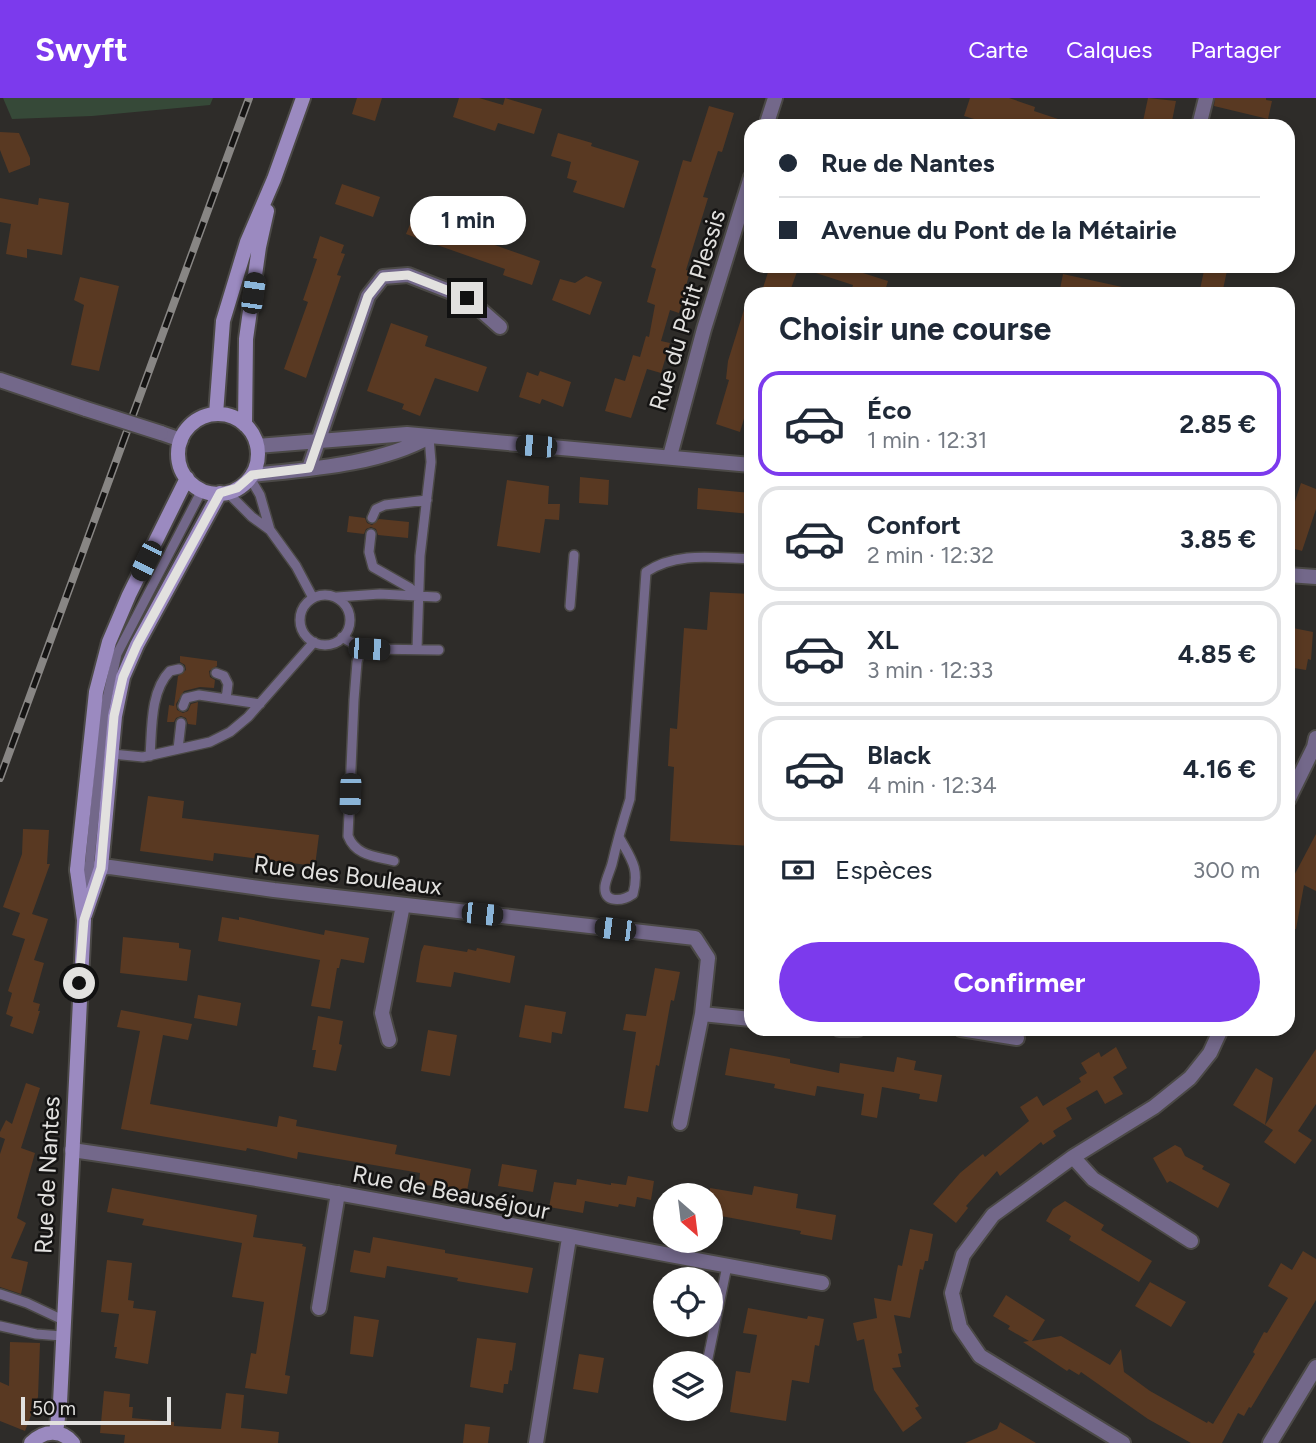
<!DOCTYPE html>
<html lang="fr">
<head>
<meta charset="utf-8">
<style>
  body { margin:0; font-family:Figtree,sans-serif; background:#f2f2f3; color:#1f2937; height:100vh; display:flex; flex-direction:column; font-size:26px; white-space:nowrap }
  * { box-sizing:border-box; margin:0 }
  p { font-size:23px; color:#747a83 }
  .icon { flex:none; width:38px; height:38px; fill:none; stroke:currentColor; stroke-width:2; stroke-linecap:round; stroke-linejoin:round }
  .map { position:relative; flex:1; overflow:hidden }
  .sheet { position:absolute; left:744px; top:189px; width:551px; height:749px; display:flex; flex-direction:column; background:#fff; border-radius:21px; box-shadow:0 4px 10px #0003 }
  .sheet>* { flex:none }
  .guide { position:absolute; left:744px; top:21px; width:551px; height:154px; border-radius:21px; box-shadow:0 4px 10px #0003; display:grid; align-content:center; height:154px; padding:0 35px; background:#fff }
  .needle { width:46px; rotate:152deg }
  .controls { position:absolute; left:653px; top:1085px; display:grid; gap:14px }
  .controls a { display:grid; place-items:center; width:70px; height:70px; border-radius:50%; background:#fff; box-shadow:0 4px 10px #0003; font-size:35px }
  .scale { position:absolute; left:21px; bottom:18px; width:150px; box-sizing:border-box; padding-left:7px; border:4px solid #e2e1df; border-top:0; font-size:19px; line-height:24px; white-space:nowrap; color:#e2e1df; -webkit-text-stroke:5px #151413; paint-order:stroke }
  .end { position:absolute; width:32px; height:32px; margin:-16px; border:9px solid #e2e1df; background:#111; box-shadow:0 0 0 4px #111 }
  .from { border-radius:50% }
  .bubble { position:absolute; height:49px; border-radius:24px; background:#fff; box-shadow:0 4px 10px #0003; font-size:23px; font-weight:700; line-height:49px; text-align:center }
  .car { position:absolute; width:21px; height:42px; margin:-21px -10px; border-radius:9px; box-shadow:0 0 5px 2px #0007; background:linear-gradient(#222 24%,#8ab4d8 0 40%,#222 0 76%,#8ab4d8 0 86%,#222 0) }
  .guide b { display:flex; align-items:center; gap:24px; height:66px; font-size:26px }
  .guide b+b { border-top:2px solid #e0e1e3 }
  .guide i { width:18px; height:18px; background:#1f2937 }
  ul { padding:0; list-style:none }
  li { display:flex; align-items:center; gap:21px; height:105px; margin:0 14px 10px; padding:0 21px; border:4px solid #e0e1e3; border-radius:21px }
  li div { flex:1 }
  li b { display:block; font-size:26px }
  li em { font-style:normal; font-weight:700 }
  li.on { border-color:#7c3aed }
  li>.icon { width:63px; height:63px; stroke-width:1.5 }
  h2 { padding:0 35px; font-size:32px; line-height:84px }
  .pay { display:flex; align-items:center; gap:18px; height:77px; padding:0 35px; font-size:26px }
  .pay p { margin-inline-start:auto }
  .primary-button { display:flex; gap:14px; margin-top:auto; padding:14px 35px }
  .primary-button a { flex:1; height:80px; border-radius:42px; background:#7c3aed; color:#fff; font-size:28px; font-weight:700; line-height:80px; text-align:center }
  header { display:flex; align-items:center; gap:42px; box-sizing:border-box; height:98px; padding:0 35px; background:#7c3aed; color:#fff }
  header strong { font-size:33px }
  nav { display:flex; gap:38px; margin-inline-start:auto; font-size:24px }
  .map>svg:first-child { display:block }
</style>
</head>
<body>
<header>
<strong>Swyft</strong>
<nav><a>Carte</a><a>Calques</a><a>Partager</a></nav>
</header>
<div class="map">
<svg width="1316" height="1345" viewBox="0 0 1316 1345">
  <rect width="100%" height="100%" fill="#2e2c29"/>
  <path fill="#364938" d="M3 0H213L210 7 92 18 12 21Z"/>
  <path fill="#593922" d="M357 0H382L375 23 352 16Z
    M459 0H479L503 7 505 0 542 11 534 36 498 25 495 33 453 19Z
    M970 0H1009L1035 9 1034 13 1070 25V28H998L964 18Z
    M1148 0 1176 3 1171 28H1142Z
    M1215 0H1266V2L1272 3 1268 21 1214 8Z
    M709 8 734 15 722 54 718 53 703 99 708 100 686 172 690 173 679 215 670 212 661 243 670 245 661 275 647 271 631 320 605 313 615 280 625 283 633 257 640 259 646 238 649 239 655 207 647 204 656 171 651 169 683 62 691 64Z
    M0 34 19 35 30 60V67L9 75 0 52Z
    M558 35 592 45 591 48 639 63 624 110 573 94 577 83 567 80 571 64 551 58Z
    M342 86 380 99 373 119 335 106Z
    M0 100 38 107 39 100 69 105 62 157 27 151V160L6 156 11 126 0 124Z
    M419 105 435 112 433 120 468 131 480 124 497 130 492 146 540 163 532 187 503 177 505 171 406 136Z
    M320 138 344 147 341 155 345 156 337 177 341 178 306 280 284 271 308 204 303 202 317 161 313 160Z
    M770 168H799L789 196H761Z
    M819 168H841L888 183 884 196H850L853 187 816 175Z
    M1205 168H1228L1222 196H1199Z
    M1063 176 1122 189 1121 196H1059Z
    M586 178 602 184 590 217 552 202 560 181 575 185Z
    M80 179 119 188 99 273 71 267 84 207 74 202Z
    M747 202H751V297L740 334 716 326 729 282 726 281 728 263Z
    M391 225 428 238 425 248 487 269 478 294 435 280 420 318 402 311 404 306 367 293Z
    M540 273 571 284 563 309 542 301 540 306 519 299 527 274 538 278Z
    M580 379 609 382 608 407 579 405Z
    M507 382 549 388 548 406H560L559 422 545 421 540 455 497 448Z
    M1301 385 1316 391V411L1302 453 1288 449V425Z
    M698 390 751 395V416L697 411Z
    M349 418 365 420 367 425 372 427 379 421 409 424 408 440 378 437 376 431 371 429 366 431 364 436 347 434Z
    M710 494 751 496V748L670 743 674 669 668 668 670 630 677 631 684 530 707 532Z
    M1288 529 1313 534 1311 562 1308 561 1306 572 1288 569Z
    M180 558 217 563V568L209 573 210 579 215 582 214 590 200 589 184 593 176 606 177 612 183 615 188 613 191 606 198 604 196 627 188 626 186 620 181 618 176 620 174 624H167L169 607 174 608 178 578 186 572 185 567 180 564Z
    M148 698 184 703 182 720 319 737 315 768 214 755 213 763 140 753Z
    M23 731 49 732 47 766H50L32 816 48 821 34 862 44 865 33 904 40 906 38 913H40L33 936 10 928 13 919 6 916 12 895 8 893 25 841 12 837 20 815 3 809 22 756Z
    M1316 736V793L1304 787 1296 831 1288 830V789Z
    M222 819 239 822V819L324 837 325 832 369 840 364 865 341 861 339 870H337L330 911 311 908 320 862 218 843Z
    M123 839 179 845V850L191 852 187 883 120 875Z
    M424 847 467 854 468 851 476 853 477 850 515 858 510 885 454 874 451 889 416 884 421 854Z
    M655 870 680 874 674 903 671 902 659 968 656 967 648 1014 624 1010 636 934 623 932 626 916 646 918Z
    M198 897 241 905 237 928 194 920Z
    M525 907 566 914 562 936 552 934 551 945 519 939Z
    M121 912 192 926 188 942 163 937 150 1006 277 1029 279 1018 297 1022 296 1028 397 1047 395 1056 471 1071 467 1093 419 1086 420 1075 298 1054 297 1061 247 1050 246 1053 121 1031 140 933 117 929Z
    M318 918 343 923 339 946 342 947 336 973 313 969 316 952H312Z
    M428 932 457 937 450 978 421 973Z
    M1116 949 1127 970 1113 979 1123 996 1105 1006 1097 992 1066 1010 1072 1021 1053 1033 1056 1038 1043 1047 1041 1044 1000 1078 997 1073 966 1108 968 1110 956 1125 933 1106 960 1075 983 1056 985 1059 1029 1023 1020 1009 1037 998 1043 1008 1081 984 1079 980 1087 975 1081 965 1099 954 1101 959Z
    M730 950 790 961V965L839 975 840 965 894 974 897 959 916 963 914 972 942 977 937 1004 919 1001 920 996 882 989 877 1020 861 1017 864 996 817 988 815 998 774 990 775 986 725 977Z
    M1316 951V1006L1298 1033 1312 1042 1295 1066 1264 1044 1273 1032 1265 1027Z
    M1256 970 1273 980 1265 1027 1233 1007Z
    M26 985 40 990 21 1050 35 1055 17 1120 26 1125 11 1160 28 1164 21 1196 0 1189V1056L5 1041 0 1039V1034L6 1022 12 1026Z
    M1175 1047 1181 1050 1185 1058 1204 1068 1202 1071 1230 1086 1218 1110 1170 1083 1167 1085 1153 1060Z
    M502 1066 537 1072 533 1094 498 1088Z
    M628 1078 654 1083 651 1102 637 1099 635 1109 619 1106 618 1109 585 1103 583 1115 549 1109 554 1084 576 1087 577 1081 611 1087V1085L626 1087Z
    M754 1088 798 1096 796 1110 836 1117 832 1142 800 1136 801 1133 710 1116V1090L752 1097Z
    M112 1090 257 1117 253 1139 303 1146 302 1148 306 1149 285 1277 290 1278 287 1296 245 1290 251 1255 256 1256 264 1204 232 1199 242 1145 142 1127 144 1121 107 1114Z
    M1065 1103 1104 1127 1101 1132 1152 1163 1139 1184 1069 1142 1071 1138 1046 1123 1053 1111Z
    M910 1131 933 1136 928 1163H925L923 1172 920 1171 910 1220 894 1217 902 1255 898 1256 901 1269 892 1270 919 1308 915 1310 922 1320 903 1334 874 1292 864 1241 857 1243 853 1225 877 1220 874 1200 891 1203 898 1167 902 1168Z
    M373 1139 445 1152V1155L533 1170 528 1195 457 1183 458 1180 387 1168 385 1180 350 1174 354 1152 370 1155Z
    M1303 1153 1316 1161V1202L1251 1310 1249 1309 1244 1318 1238 1315 1222 1345H1191L1148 1321 1081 1274 1079 1277 1069 1271 1067 1273 1023 1244 1029 1243 1008 1231 1010 1228 993 1218 1006 1197 1045 1222 1032 1243 1061 1238 1110 1267 1121 1251 1124 1274 1150 1293 1207 1325 1208 1323 1213 1326 1255 1256 1253 1254 1264 1234 1267 1235 1288 1200 1268 1188 1281 1165 1292 1172Z
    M107 1162 132 1165 128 1202 134 1203 133 1210 156 1213 148 1266 115 1260 117 1249H114L119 1216 101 1214Z
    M1150 1184 1186 1204 1171 1229 1135 1208Z
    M748 1210 807 1221 808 1218 824 1221 819 1248 815 1247 809 1285 792 1282 786 1323 730 1314 736 1273 750 1275 757 1237 743 1235Z
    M354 1218 379 1222 373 1259 350 1256Z
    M477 1240 516 1245 512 1273 510 1272 508 1286H504L503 1295 470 1289Z
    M10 1244 40 1245 38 1299 25 1333 0 1323V1284L9 1288Z
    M579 1256 604 1260 598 1295 573 1291Z
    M104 1293 130 1296 129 1309H133L132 1320 174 1324V1328L221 1331 226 1295 244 1297 241 1330 279 1334 278 1345H124L125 1337 100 1335Z
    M1000 1324 1036 1345H965L997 1331Z
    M465 1326 490 1329 488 1345H463Z"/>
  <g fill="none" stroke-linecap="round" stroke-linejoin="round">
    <g stroke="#4b4946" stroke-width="12">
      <path id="lane" d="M250 380 260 397 270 432
        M227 394 252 419 270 432 296 468 313 500
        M372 420 376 411 385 407 427 402
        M371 436 369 454 373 469 410 490 418 498
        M300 522a25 25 0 1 1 50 0a25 25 0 1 1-50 0Z
        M337 499 380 496 436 499
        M570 508 574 457
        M342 539 361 550 369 551 439 552
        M361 550 357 564 354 602 348 738C356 758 375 758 394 763
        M417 551 420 458 431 364 429 339
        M216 575 224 578 228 586 226 601
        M183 608 186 600 199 597 260 606
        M178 651 181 625
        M112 656 143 659 210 644 230 634 248 619 314 544
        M150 658C152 631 150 593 170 573L179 571
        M619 739C631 761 640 770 633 796 623 803 603 806 605 788 606 781 610 773 612 766 617 744 623 723 630 701L646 474C677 453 715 460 751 461
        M86 801 105 609 117 556 202 392
        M0 1196 27 1205 63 1222
        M0 1228 36 1236 62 1238
        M707 1265 727 1168"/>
    </g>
    <g stroke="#4b4946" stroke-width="18">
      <path id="street" d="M766 28 775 0
        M1199 28 1206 0
        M0 282 86 311
        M161 335 181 342
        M257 348 407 336 751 367
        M670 358 704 231 751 79
        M309 370 368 198 383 179 408 177 467 200 500 229
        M252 377C309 371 378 367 429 339
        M1288 477 1316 479
        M1288 702 1314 649 1316 640
        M77 772 110 769 274 792 695 840 708 860 702 916 751 921
        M839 931H858
        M961 931 1017 940
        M389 942 382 915 403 807
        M680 1025 702 916
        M72 1052C323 1088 572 1140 822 1185
        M1073 1059 1093 1081 1191 1143
        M319 1210 338 1095
        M536 1345 569 1140
        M1123 1345 980 1258 960 1229 952 1195 963 1157 993 1117 1073 1059 1154 1009 1190 980 1210 955 1221 931
        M1270 1345 1316 1269"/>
    </g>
    <g stroke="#4b4946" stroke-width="18">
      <path id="secondary" d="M216 316 223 223 247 144 274 81 303 0
        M178 356a40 40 0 1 1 80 0a40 40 0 1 1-80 0Z
        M245 327 246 241 259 149 267 113
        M85 817 101 770 115 618 123 579 137 547 220 395
        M56 1334 60 1305 84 822 77 772 96 594 109 544 129 497 187 380
        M31 1345C44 1332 61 1331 73 1345"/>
    </g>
    <use href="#lane" stroke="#73688a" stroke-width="9"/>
    <use href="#street" stroke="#73688a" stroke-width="14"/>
    <use href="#secondary" stroke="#9b8ac0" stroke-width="14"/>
    <g stroke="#888684" stroke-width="8">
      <path id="rail" d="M0 680 249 0"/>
    </g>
    <use href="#rail" stroke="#151413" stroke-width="5" stroke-dasharray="16" stroke-linecap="butt"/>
    <g stroke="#4b4946" stroke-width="18" stroke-linecap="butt">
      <path id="street-bridge" d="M86 311 161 335"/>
    </g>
    <use href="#street-bridge" stroke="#73688a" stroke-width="14"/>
  </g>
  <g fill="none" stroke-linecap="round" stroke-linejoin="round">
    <path stroke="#e2e1df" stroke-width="9" d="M79 885 84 822 101 770 114 618 123 579 137 547 220 395 237 390 252 377 309 370 368 198 383 179 408 177 467 200"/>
  </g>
  <g text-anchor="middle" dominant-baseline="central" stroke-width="5" stroke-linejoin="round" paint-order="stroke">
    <g font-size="24" fill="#e2e1df" stroke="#151413">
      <text transform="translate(687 212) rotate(-73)">Rue du Petit Plessis</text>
      <text transform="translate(348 777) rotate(7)">Rue des Bouleaux</text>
      <text transform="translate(47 1077) rotate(-87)">Rue de Nantes</text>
      <text transform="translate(451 1094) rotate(11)">Rue de Beauséjour</text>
    </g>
  </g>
</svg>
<div class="controls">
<a><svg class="needle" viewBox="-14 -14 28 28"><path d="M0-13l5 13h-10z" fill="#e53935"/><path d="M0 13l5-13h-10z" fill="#747a83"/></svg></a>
<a><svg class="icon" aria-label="locate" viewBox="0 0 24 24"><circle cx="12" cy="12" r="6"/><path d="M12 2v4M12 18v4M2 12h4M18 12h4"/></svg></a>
<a><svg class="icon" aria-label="layers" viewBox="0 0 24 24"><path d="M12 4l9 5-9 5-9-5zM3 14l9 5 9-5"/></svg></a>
</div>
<div class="scale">50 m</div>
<i class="end from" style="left:79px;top:885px"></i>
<i class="end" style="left:467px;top:200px"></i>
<div class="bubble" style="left:410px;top:98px;width:116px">1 min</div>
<i class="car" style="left:253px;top:195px;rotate:8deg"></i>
<i class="car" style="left:536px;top:348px;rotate:275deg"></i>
<i class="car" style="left:146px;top:463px;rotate:206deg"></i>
<i class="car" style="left:369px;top:551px;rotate:94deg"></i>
<i class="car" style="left:350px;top:696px;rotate:182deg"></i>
<i class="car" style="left:482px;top:816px;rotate:96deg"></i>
<i class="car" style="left:615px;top:831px;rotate:277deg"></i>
<div class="guide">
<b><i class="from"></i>Rue de Nantes</b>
<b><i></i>Avenue du Pont de la Métairie</b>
</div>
<section class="sheet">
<h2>Choisir une course</h2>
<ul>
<li class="on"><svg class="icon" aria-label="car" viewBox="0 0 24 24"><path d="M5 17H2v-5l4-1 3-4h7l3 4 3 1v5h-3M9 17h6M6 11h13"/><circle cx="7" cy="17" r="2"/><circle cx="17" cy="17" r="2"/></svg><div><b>Éco</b><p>1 min · 12:31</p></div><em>2.85 €</em></li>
<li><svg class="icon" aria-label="car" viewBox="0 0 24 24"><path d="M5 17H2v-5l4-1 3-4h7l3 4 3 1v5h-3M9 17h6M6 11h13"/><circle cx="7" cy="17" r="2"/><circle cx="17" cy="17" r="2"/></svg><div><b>Confort</b><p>2 min · 12:32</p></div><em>3.85 €</em></li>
<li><svg class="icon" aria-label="car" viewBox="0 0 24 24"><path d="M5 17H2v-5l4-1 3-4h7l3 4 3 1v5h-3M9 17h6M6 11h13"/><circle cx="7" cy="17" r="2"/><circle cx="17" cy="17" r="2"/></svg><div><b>XL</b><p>3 min · 12:33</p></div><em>4.85 €</em></li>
<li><svg class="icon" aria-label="car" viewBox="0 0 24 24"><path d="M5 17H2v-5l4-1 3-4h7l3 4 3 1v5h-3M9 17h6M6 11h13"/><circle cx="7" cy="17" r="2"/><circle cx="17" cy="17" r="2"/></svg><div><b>Black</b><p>4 min · 12:34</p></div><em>4.16 €</em></li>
</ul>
<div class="pay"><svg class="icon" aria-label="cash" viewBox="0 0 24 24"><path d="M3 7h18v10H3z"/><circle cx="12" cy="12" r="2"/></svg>Espèces<p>300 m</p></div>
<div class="primary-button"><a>Confirmer</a></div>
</section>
</div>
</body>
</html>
